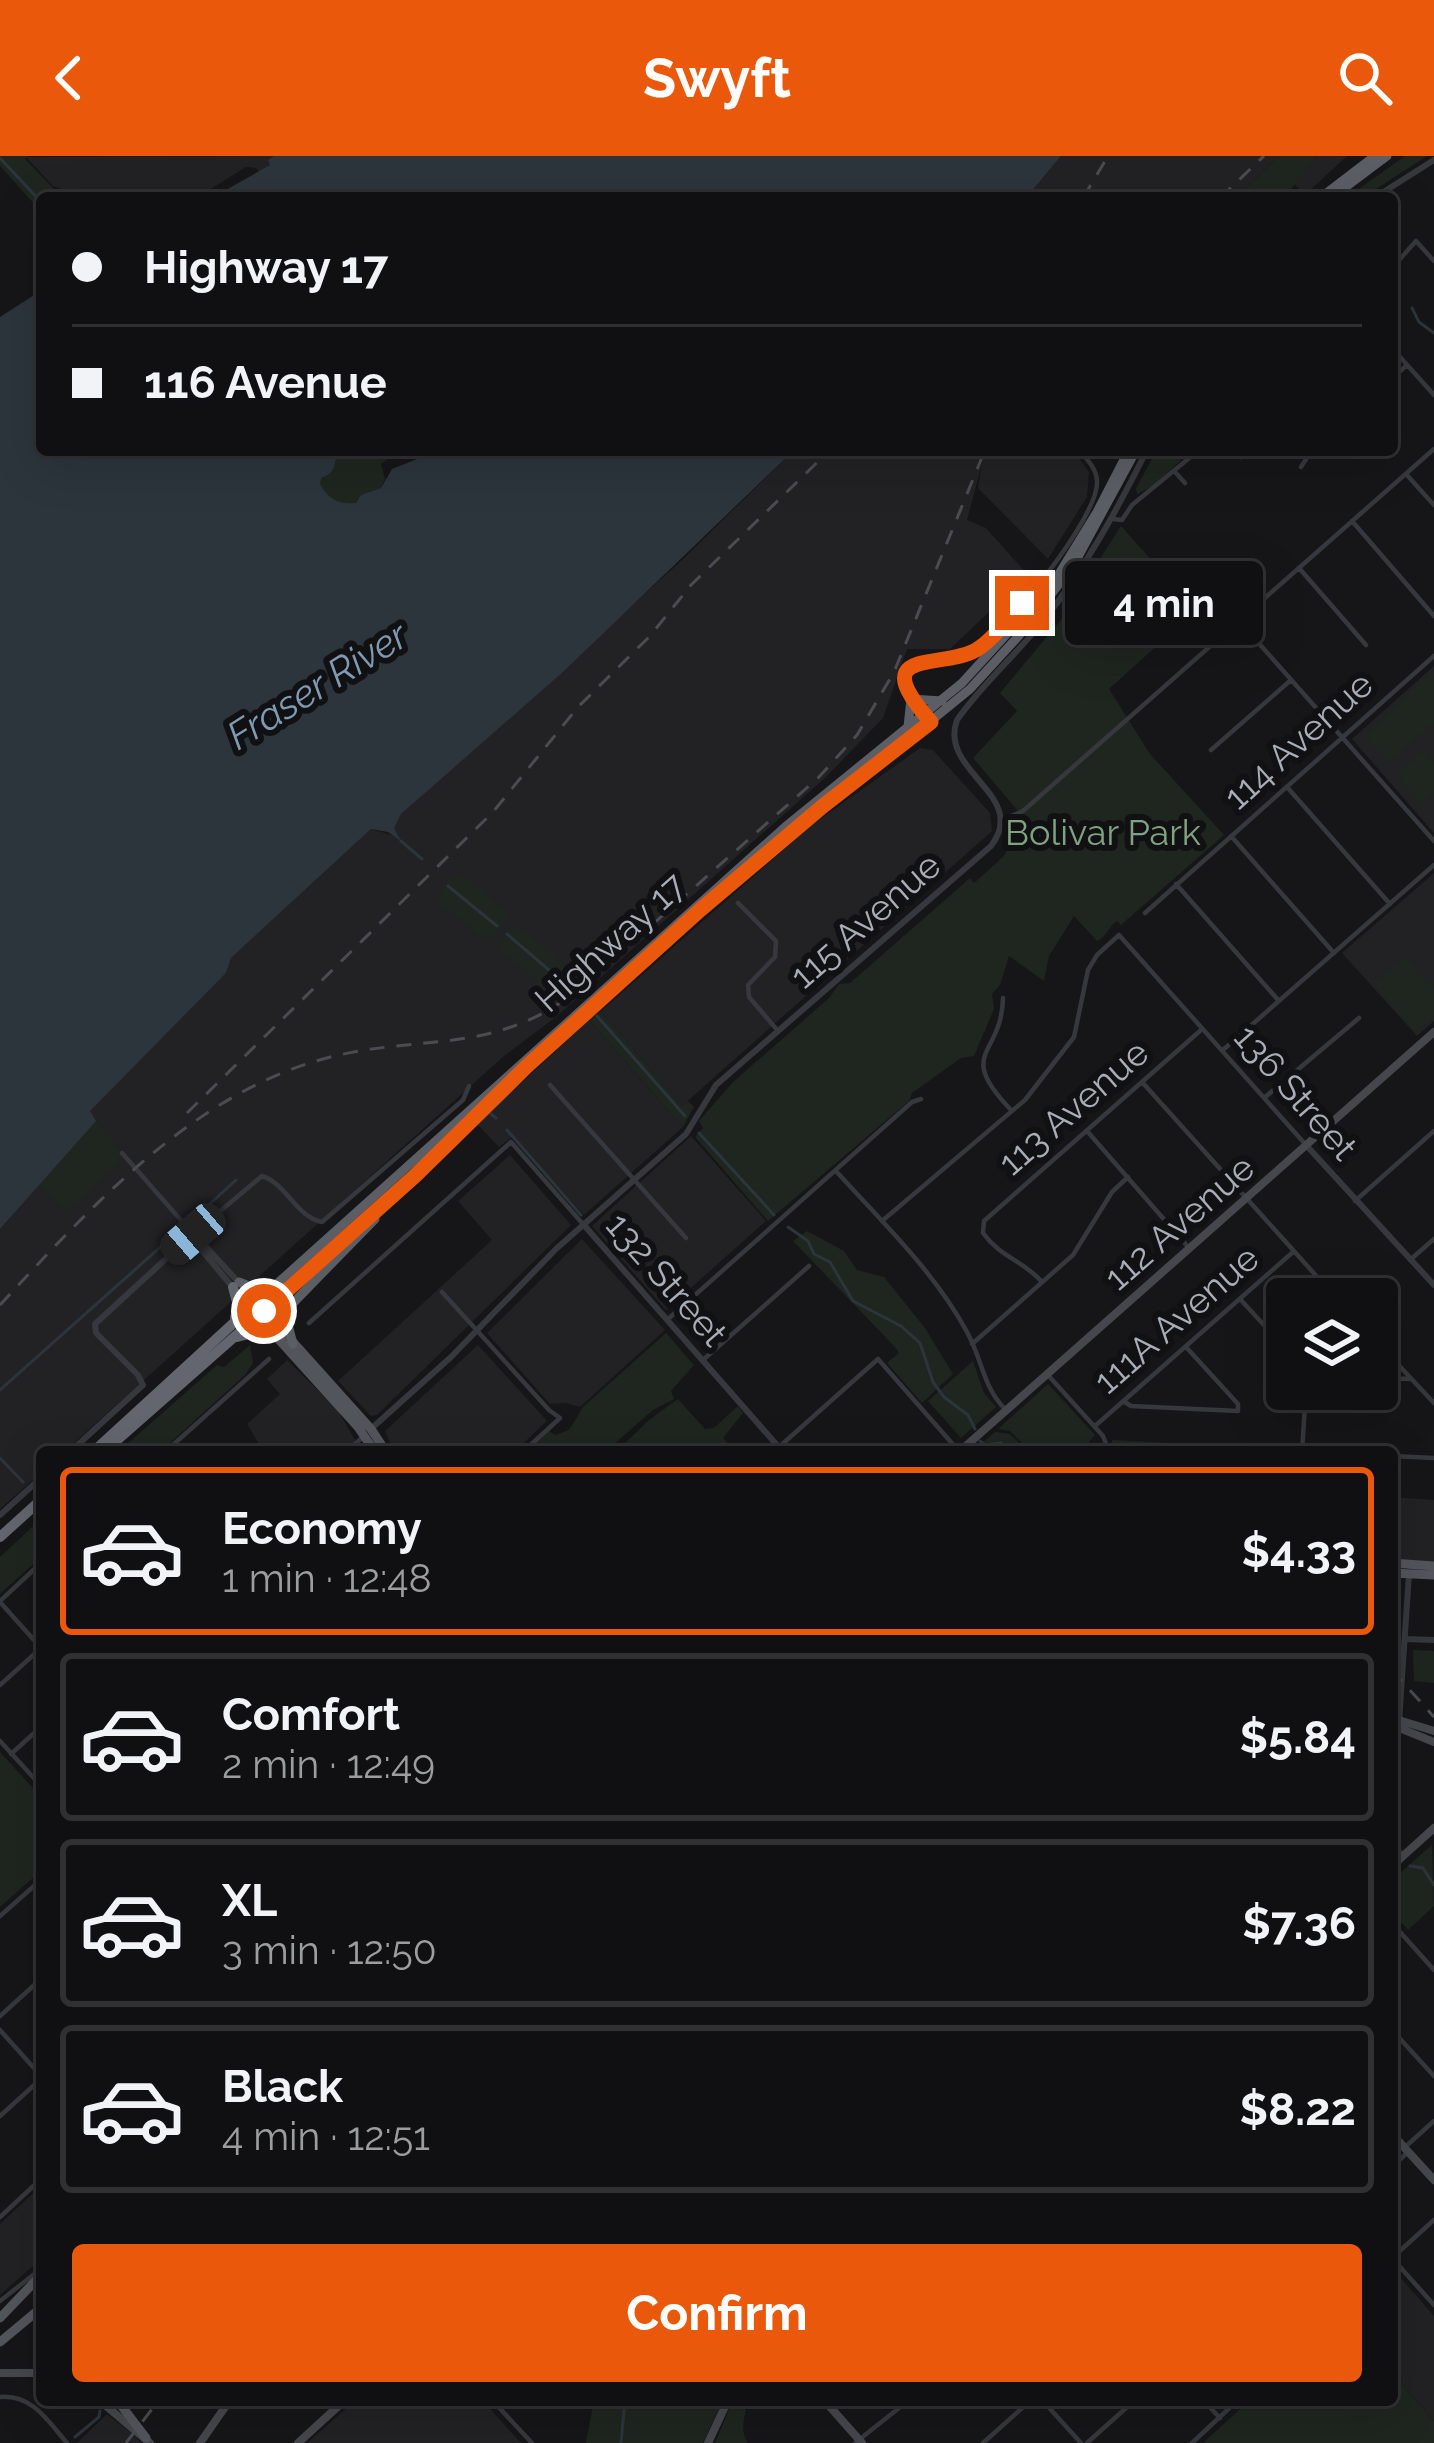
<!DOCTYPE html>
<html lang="en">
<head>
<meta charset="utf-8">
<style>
  body { margin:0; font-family:Raleway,sans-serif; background:#1e1e20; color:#f1f3f6; height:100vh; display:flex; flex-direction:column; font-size:45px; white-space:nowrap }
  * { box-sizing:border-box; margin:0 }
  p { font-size:39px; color:#9c9d9f }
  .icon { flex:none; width:66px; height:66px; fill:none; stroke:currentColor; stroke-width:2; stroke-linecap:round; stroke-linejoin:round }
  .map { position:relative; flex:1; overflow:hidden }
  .sheet { position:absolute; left:36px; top:1290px; width:1362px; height:960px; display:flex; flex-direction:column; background:#101012; border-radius:12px; box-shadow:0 12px 48px #0002,0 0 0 3px #303032 }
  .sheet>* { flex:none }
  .hud { position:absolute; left:36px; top:36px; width:1362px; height:264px; border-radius:12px; box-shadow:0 12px 48px #0002,0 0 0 3px #303032; display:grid; align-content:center; height:264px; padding:0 36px; background:#101012 }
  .tools { position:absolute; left:1266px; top:1122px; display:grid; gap:24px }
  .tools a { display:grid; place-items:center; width:132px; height:132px; border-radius:12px; background:#101012; box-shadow:0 12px 48px #0002,0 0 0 3px #303032; font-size:60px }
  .end { position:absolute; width:54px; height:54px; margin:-27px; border:15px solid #ea580c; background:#fff; box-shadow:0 0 0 6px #fff }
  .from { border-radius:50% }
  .bubble { position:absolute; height:84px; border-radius:12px; background:#101012; box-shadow:0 12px 48px #0002,0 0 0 3px #303032; font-size:39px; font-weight:700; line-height:84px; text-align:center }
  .car { position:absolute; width:36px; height:72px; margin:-36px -18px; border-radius:15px; box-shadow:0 0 9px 3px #0007; background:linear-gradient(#222 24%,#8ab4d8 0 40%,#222 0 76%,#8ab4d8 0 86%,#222 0) }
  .hud b { display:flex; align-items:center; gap:42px; height:114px; font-size:45px }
  .hud b+b { border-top:3px solid #303032 }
  .hud i { width:30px; height:30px; background:#f1f3f6 }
  ul { padding:21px 0 0; list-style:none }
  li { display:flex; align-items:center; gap:36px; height:168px; margin:0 24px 18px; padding:0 12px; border:6px solid #303032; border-radius:12px }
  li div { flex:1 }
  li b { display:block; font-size:45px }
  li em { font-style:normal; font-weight:700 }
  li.selected { border-color:#ea580c }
  li>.icon { width:108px; height:108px; stroke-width:1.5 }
  .action { display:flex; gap:24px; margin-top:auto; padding:24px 36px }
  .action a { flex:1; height:138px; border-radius:12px; background:#ea580c; color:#fff; font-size:48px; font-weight:700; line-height:138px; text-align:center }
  header { display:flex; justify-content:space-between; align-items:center; height:156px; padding:0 36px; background:#ea580c; color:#fff; font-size:54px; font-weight:700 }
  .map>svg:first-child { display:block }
</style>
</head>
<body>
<header><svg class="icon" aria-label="back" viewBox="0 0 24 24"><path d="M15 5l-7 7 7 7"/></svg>Swyft<svg class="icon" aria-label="search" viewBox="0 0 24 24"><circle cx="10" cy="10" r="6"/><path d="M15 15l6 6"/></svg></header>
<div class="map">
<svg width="1434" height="2287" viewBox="0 0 1434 2287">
  <rect width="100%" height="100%" fill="#161618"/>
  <path fill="#222225" d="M274 0 268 4 271 9 259 16 256 12 246 11 196 42H153L150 39 145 42H88L53 30 26 1Z
    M1061 0H1279L1236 42H1026Z
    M1317 0H1347L1307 37 1303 36 1293 27Z
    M794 294H1086L1079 302 1089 316 1087 341 1048 403 978 332 982 308 967 364 986 372 1028 419 950 493H907L883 562 826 621 556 861 504 900 64 1296H42V1316L0 1353V1073L95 965 89 955 226 817 231 802 371 673 399 681 393 672 401 658 680 406Z
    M1434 510V677L1352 583Z
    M920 592 933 594 990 657 992 675 682 950 601 855 812 669Z
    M1434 717V865L1417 880 1342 797Z
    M589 864 683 971 584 1059 512 981 499 991 477 968Z
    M691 980 766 1065 666 1154 592 1070Z
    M510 999 571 1069 377 1259 371 1260 338 1225 492 1084 458 1045Z
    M582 1083 665 1174 580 1251 566 1247 550 1248 487 1177Z
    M478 1189 547 1265 514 1296H394L385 1275Z
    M287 1204 337 1253 362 1296H264L247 1268 280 1238 267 1223Z
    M1392 1341 1434 1344V1406L1392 1403Z
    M42 2029V2102L0 2139V2068Z
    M1393 2113 1434 2160V2265L1392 2217Z
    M356 2244H482L521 2287H307Z
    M107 2258 130 2276 141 2287H77Z"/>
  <path fill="#1e261f" d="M0 0H28L25 3 54 33 80 42H42V53L37 51 0 10Z
    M1279 0H1317L1284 42H1236Z
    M1405 0H1427L1362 42H1346Z
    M338 294 337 302 343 294H440L426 302C407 297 396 296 381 308L385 323 381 332 362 339 356 347 205 389Z
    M1157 294H1192L1153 330 1137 338 1136 332Z
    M1121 370 1186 443 1162 467 1161 486 1109 533 1150 598 1224 679 1121 769 1117 765C1108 771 1107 781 1097 785L1074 760 1049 800 1044 825 1009 800 1000 829 992 838 994 853 974 900 961 902 912 937 910 944 768 1065 695 981 703 972 699 965 733 926 829 842 839 828 850 827 970 722 974 727 1004 700 1023 661 973 602 1017 555 1000 537 1060 465Z
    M1434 514V566L1389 607 1365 580Z
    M1424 594 1434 607V636L1420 648 1396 618Z
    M463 718 509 759 489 786 436 745 448 724Z
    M510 772 522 773 572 814 571 823 555 839 497 792Z
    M1405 801 1434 833V860L1415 876 1374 829Z
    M601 855 682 950 688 945 694 951 683 971 589 864Z
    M96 965 126 1001 67 1056 38 1028Z
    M807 1075 844 1095 857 1114 884 1121 925 1172 953 1218 922 1247 887 1207 899 1197 894 1190 793 1085Z
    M666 1177 694 1209 671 1235 674 1243 653 1254 605 1296H528L549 1275 555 1279 569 1274 583 1251Z
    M250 1189 253 1207 245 1219 160 1296H118L217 1209 224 1211Z
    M973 1205 984 1237 996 1251 961 1282 928 1245Z
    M1048 1228 1095 1279 1081 1296H1031L1010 1275 998 1273Z
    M678 1243 705 1273 714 1272 738 1250 743 1257 723 1282 735 1296H616L649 1264Z
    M995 1276 1010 1278 1028 1296 974 1294Z
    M1112 1284 1223 1290V1296H1112Z
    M42 1362V1400L0 1438V1401Z
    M1413 1494 1434 1495V1527L1414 1525Z
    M0 1596 42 1642V1714L0 1751Z
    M1432 1689 1434 1750 1408 1774 1392 1756V1724Z
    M1392 2217 1434 2265V2287H1203L1250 2244H1392Z
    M594 2244H723L703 2287H586Z
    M733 2244H749C745 2258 739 2274 748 2287H715Z"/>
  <path fill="#2c353c" d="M274 0H1061L1026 42H212L270 9 268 4Z
    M42 134V294H338C333 308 338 316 321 322L320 328C328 343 339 349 356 347L361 339 381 332 392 313 440 294H794L564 515 401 658 394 672 401 685 388 676 371 673 231 802 226 817 90 955 96 965 0 1073V161Z"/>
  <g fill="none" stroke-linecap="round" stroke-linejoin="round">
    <path stroke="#2c353c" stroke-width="3" d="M0 2 42 47
      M1412 152 1419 166 1434 177
      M401 685 422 703
      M448 730 497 770
      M507 778 564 827
      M597 860 685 960
      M491 958 496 962
      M507 974 581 1059
      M699 977 774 1059
      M200 1057 236 1024
      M788 1071 808 1085 814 1098 830 1106 853 1145 901 1170 920 1187 933 1226 944 1241 968 1259 975 1273
      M0 1234 175 1078
      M980 1285 985 1289 1001 1287 1012 1296
      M0 1302 23 1326
      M1410 1710 1423 1712 1434 1729
      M75 2281 99 2261 100 2255
      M621 2287 625 2244"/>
    <path stroke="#37383d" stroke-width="4.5" d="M1392 112 1416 85 1434 105
      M1392 192 1434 239
      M1392 222 1406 210
      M1235 294 1241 301
      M1301 311 1312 294
      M1175 316 1185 327
      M1406 318 1434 349
      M1113 363 1122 364 1132 349 1199 294
      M1352 365 1434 460
      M1299 412 1366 489
      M1239 465 1434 685
      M921 555 906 533 913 510C932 497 956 506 976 493 1006 476 1099 360 1097 326 1097 313 1087 303 1079 294
      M1211 594 1291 524
      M1287 631 1390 748
      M1002 664 1023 655 1434 293
      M1231 680 1334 797
      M1176 728 1279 845
      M738 747 776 785 775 801 748 829 749 841 778 875
      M1145 757 1434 500
      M1003 842C1002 901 954 895 1012 955
      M1223 894 1434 709
      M1142 926 1337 1143
      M550 929 686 1082
      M1264 942 1359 862
      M1087 975 1189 1092
      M122 997 193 1078 262 1020C287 1028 296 1061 322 1066L463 944 469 930
      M836 1015C882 1066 934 1115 967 1176 982 1203 983 1230 1004 1252
      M1355 1045 1434 975
      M882 1065 1025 944 1074 881 1088 814 1097 799 1119 779 1306 989
      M1410 1104 1434 1083
      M1042 1126C1023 1104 1001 1102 983 1077L984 1065 1201 874
      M442 1136 549 1254 560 1262 523 1296
      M1240 1143 1287 1194
      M667 1164 912 946 921 943
      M309 1167 511 986 582 1067
      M1377 1186 1434 1247
      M972 1188 1073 1099 1112 1036 1128 1021
      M1186 1191 1238 1248V1255
      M703 1204 809 1110
      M1047 1218 1103 1280 1109 1296
      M1377 1222 1411 1223
      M1123 1245 1131 1250 1238 1255
      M1095 1270 1293 1096
      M779 1291 878 1203 957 1293
      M1302 1295 1321 1296
      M165 1296 269 1203
      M346 1296 364 1280
      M1302 1296 1306 1233
      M1392 1300 1434 1302
      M0 1445 42 1406
      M0 1446 42 1493
      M0 1529 40 1493
      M0 1585 42 1631
      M11 1598 42 1570
      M1392 1687 1404 1700
      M0 1760 42 1723
      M1392 1767 1434 1814
      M0 1860 42 1822
      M0 1874 42 1921
      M1392 1874 1434 1920
      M0 1960 42 1922
      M1404 1992 1434 1965
      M1392 2011 1408 1996
      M0 2061 42 2022
      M1392 2102 1434 2149
      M1392 2102 1434 2064
      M0 2145 42 2112
      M0 2241C32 2238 48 2265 67 2287
      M492 2244 532 2287
      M1042 2244 1081 2287
      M1203 2244 1220 2262
      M855 2287 909 2244
      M983 2287 1031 2244
      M1087 2287 1135 2244
      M1192 2287 1238 2244"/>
    <path stroke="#37383d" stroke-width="6" d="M1374 42 1434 4
      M1306 989 1434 1129
      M583 1068 783 1296
      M193 1078 200 1092 249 1151
      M196 1080 256 1145
      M372 1272 451 1201 556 1093 686 978 716 929 991 690C1030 639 938 616 957 564 982 528 1017 498 1044 464 1086 411 1117 354 1147 294
      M70 1296 143 1229 138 1219 96 1177 95 1168 193 1078
      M0 1359 42 1321
      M1392 1432 1398 1453 1392 1525
      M1405 1483 1434 1484
      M1399 1566 1409 1418"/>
    <path stroke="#45474d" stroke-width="8" d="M959 1296 1434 876
      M1392 1562 1434 1575
      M1392 1569 1434 1586
      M1392 1710 1434 1672
      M1392 1978 1434 2024
      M0 2217H42
      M99 2244 150 2287
      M824 2244 862 2287
      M200 2287 230 2244
      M298 2287 345 2244
      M708 2287 728 2244"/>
    <path stroke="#53555c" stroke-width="9" d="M257 1146 371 1273 386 1296
      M254 1156 358 1271 375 1296
      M1392 1407 1434 1410
      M1392 1417 1434 1419
      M0 2162 42 2118
      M0 2186 42 2151
      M117 2244 146 2282"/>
    <path stroke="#5b5e65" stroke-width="9" d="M1320 42 1375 0
      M1331 42 1387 0
      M908 571 911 543 942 545
      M239 1126 257 1133 274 1128
      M250 1152 785 671 962 527 1054 426 1097 356 1129 294
      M258 1160 416 1019 527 910 699 754 970 533 1024 474 1074 408 1136 294
      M293 1188 287 1165 293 1147 375 1063"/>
    <path stroke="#63666e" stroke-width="10" d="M233 1131 238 1150 235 1162
      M237 1181 256 1176 275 1180
      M115 1286 258 1160
      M93 1296 250 1152
      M0 1381 42 1343"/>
    <path stroke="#4a4c52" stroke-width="3" stroke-dasharray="15 12" stroke-linecap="butt" d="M1083 42 1108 0
      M1220 42 1264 0
      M187 957 493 656 578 551 650 480 691 429 830 294
      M0 1149C88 1054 188 943 316 905 416 875 495 904 584 829L818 622 857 579 894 516 985 294
      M1392 1514 1434 1561
      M126 2287 159 2244"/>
  </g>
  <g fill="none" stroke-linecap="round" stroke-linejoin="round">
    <path stroke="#ea580c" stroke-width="15" d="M264 1155 416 1019 527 910 700 754 823 650 931 566C864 490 941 514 976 494 994 483 1008 462 1022 447"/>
  </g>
  <g text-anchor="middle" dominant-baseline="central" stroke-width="12" stroke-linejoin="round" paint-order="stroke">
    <g font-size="36" fill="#a8adb8" stroke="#111113">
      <text transform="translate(1298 584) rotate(-42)">114 Avenue</text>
      <text transform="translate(865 764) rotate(-41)">115 Avenue</text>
      <text transform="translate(610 786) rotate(-42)">Highway 17</text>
      <text transform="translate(1296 936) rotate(49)">136 Street</text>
      <text transform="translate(1073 951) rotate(-41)">113 Avenue</text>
      <text transform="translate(1179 1066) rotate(-41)">112 Avenue</text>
      <text transform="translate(667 1123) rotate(49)">132 Street</text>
      <text transform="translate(1176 1163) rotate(-41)">111A Avenue</text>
    </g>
    <g font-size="36" fill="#7fa381" stroke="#111113">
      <text x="1103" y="676">Bolivar Park</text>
    </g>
    <g font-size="39" font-style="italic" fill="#7f9bb3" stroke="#111113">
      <text transform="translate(317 529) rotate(-32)">Fraser River</text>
    </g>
  </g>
</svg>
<div class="tools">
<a><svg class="icon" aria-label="layers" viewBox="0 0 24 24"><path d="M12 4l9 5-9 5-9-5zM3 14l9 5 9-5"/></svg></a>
</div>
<i class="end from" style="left:264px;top:1155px"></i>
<i class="end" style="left:1022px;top:447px"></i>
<div class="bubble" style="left:1065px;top:405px;width:198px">4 min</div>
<i class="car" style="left:193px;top:1078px;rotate:229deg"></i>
<div class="hud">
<b><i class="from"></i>Highway 17</b>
<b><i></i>116 Avenue</b>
</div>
<section class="sheet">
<ul>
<li class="selected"><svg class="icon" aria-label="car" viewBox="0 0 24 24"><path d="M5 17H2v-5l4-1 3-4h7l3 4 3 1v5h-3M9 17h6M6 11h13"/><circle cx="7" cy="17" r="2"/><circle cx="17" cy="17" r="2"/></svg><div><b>Economy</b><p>1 min · 12:48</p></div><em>$4.33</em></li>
<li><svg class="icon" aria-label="car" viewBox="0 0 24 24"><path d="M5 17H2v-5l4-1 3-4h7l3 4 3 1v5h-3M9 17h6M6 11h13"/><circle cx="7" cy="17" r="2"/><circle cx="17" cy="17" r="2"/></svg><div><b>Comfort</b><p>2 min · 12:49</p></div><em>$5.84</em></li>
<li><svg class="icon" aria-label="car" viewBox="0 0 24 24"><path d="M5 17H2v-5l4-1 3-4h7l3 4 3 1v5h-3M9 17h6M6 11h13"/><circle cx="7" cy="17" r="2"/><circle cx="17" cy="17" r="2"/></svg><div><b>XL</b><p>3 min · 12:50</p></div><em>$7.36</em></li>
<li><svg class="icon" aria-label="car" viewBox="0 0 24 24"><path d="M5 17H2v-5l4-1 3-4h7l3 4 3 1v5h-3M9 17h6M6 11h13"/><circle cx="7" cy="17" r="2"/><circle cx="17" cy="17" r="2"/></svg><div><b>Black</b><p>4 min · 12:51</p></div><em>$8.22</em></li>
</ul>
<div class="action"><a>Confirm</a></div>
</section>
</div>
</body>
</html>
